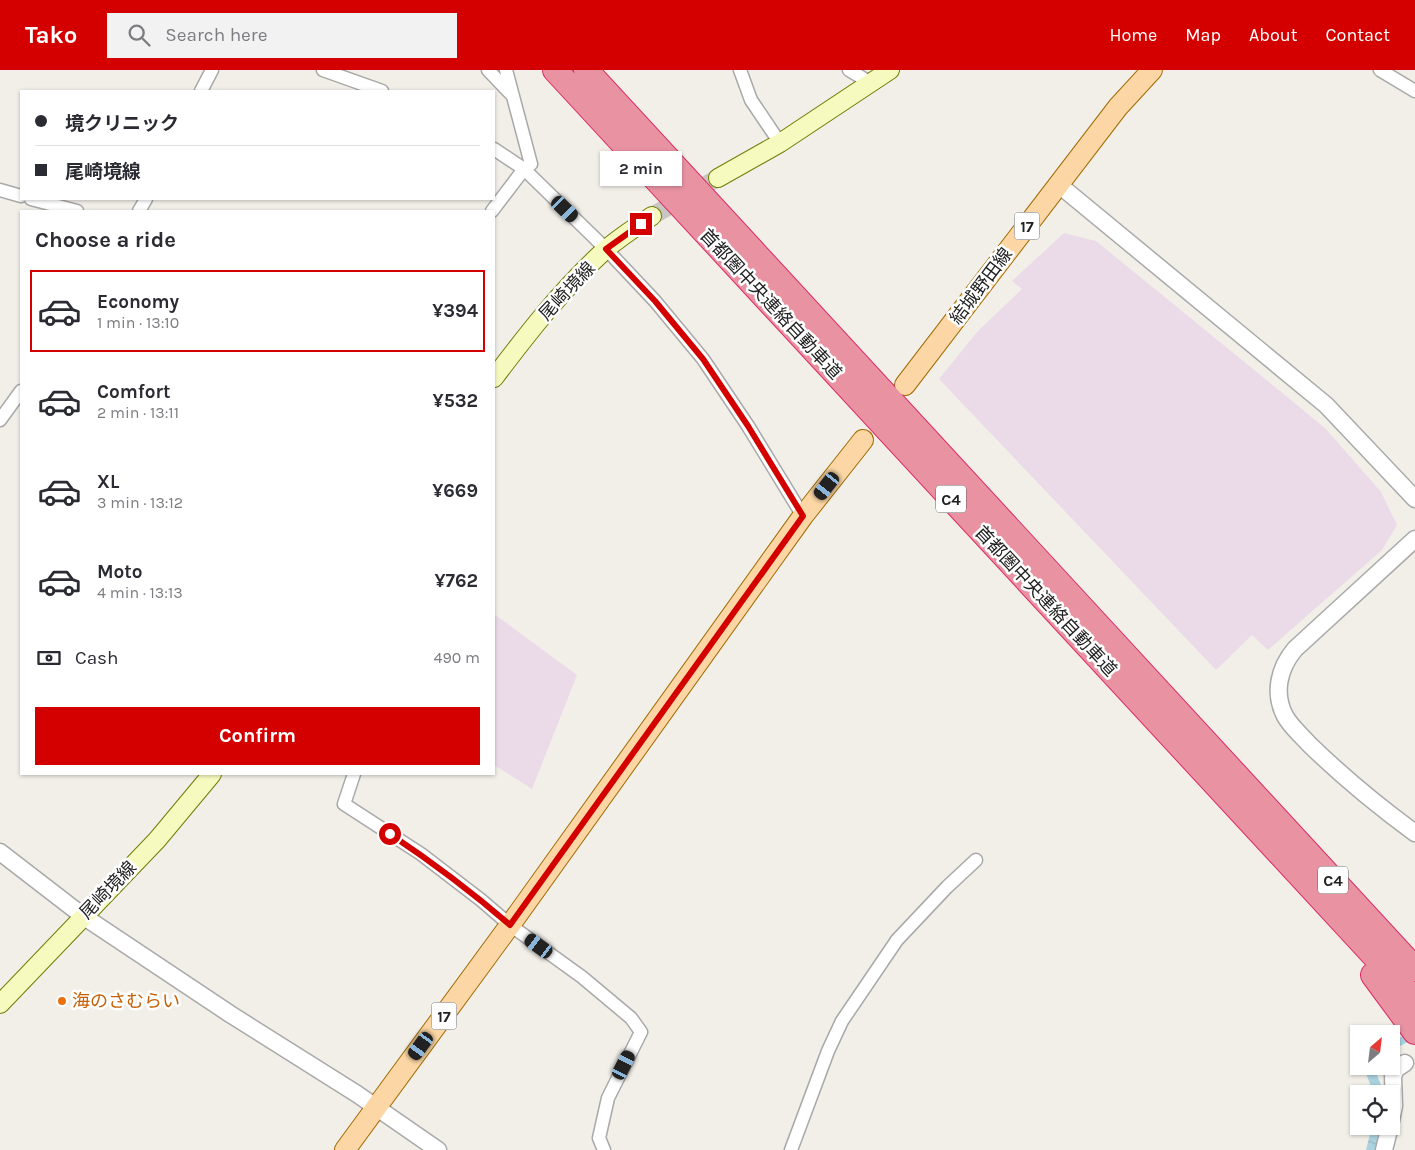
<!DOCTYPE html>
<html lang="en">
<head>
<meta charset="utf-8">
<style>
  body { margin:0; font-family:Karla,"Noto Sans JP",sans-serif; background:#f2f2f3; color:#2b2b33; height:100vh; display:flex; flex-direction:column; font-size:19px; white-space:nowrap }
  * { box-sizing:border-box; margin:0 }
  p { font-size:16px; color:#7c7c81 }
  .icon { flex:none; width:28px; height:28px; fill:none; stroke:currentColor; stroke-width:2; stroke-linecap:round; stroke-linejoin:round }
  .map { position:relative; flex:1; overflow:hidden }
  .sheet { position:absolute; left:20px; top:140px; width:475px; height:565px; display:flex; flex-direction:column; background:#fff; border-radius:0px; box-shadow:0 1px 4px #0004 }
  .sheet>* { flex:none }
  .top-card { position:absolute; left:20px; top:20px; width:475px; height:110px; border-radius:0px; box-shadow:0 1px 4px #0004; display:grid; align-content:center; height:110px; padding:0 15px; background:#fff }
  .needle { width:32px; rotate:28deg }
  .tools { position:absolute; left:1350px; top:955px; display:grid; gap:10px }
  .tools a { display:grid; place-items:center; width:50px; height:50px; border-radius:0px; background:#fff; box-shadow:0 1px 4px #0004; font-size:25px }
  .end { position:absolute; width:22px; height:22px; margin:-11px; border:6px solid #d40000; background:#fff; box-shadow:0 0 0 2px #fff }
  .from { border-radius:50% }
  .bubble { position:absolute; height:35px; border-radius:0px; background:#fff; box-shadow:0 1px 4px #0004; font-size:16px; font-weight:700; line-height:35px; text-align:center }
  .car { position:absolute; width:15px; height:30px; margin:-15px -8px; border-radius:6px; box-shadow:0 0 4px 1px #0007; background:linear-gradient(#222 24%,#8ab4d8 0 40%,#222 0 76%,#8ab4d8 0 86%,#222 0) }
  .top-card b { display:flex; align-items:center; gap:18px; height:48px; font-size:19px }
  .top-card b+b { border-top:1px solid #e1e1e2 }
  .top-card i { width:12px; height:12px; background:#2b2b33 }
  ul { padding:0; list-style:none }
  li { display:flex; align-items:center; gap:15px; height:82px; margin:0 10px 8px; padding:0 5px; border:2px solid transparent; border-radius:0px }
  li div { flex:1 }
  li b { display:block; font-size:19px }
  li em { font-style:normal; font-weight:700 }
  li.active { border-color:#d40000 }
  li>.icon { width:45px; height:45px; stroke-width:1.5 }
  h2 { padding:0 15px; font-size:22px; line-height:60px }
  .pay { display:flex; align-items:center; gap:12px; height:55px; padding:0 15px; font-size:19px }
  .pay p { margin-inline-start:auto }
  .primary-button { display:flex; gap:10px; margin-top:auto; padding:10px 15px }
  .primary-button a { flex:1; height:58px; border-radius:0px; background:#d40000; color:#fff; font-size:20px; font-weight:700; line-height:58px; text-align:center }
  header { display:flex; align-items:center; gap:30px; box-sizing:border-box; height:70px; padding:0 25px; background:#d40000; color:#fff }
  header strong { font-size:24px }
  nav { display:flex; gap:28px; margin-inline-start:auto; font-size:18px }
  .search { width:350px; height:45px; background:#f2f2f3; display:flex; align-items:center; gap:12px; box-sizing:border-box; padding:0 18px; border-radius:0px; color:#7c7c81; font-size:19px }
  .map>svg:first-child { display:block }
</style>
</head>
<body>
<header>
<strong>Tako</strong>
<div class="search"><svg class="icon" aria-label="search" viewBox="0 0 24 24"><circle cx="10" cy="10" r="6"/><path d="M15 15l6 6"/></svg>Search here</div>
<nav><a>Home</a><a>Map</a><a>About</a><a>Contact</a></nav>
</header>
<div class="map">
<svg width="1415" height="1080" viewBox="0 0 1415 1080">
  <defs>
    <pattern id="water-ripples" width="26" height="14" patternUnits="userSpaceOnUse" patternTransform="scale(1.25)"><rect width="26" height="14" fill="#aad3df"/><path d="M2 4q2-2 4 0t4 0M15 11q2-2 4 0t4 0" fill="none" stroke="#92b5bf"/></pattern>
  </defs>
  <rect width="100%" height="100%" fill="#f2efe9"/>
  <path fill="#ebdbe8" d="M1064 163 1096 171 1291 330 1326 359 1381 422 1397 455 1382 480 1268 580 1252 565 1216 600 939 309 977 262 1022 219 1012 211Z
    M494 544 577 605 532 719 494 695Z"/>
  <path fill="url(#water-ripples)" d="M1415 959V968L1391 981V973Z
    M1363 996H1373L1385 1024H1374Z
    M1372 1056H1383L1377 1080H1366Z"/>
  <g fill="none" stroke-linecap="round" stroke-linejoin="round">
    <path stroke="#c8c6c1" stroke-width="18" stroke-dasharray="18 9" stroke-linecap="butt" d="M652 146 718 108"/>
    <g stroke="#a9a9a9" stroke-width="15">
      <path id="minor" d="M323 0 382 21
        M488 0 512 25
        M740 0 751 30 780 73
        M849 0 871 13
        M1380 0 1415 21
        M201 21 212 0
        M494 79 524 99 606 179 655 231 703 289 748 356 803 446
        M0 120 21 126
        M31 129 77 141
        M139 141 146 129
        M492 141 524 99 531 94 506 0
        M0 350 21 321
        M354 704 344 734 421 784 481 830 510 855 582 907 631 948 641 962 608 1028 599 1068 604 1080
        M791 1080 828 981 842 951 897 870 947 817 976 790"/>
    </g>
    <g stroke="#a9a9a9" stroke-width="19">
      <path id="tertiary" d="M1058 114 1326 335 1415 429
        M1415 469 1295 579C1279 598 1273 623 1285 646 1291 657 1302 666 1310 675 1343 707 1378 736 1415 763
        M0 782 83 846 230 944 357 1024 438 1080
        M1391 1051 1394 1036 1393 1006 1396 999 1405 993
        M1384 1080 1390 1056"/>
    </g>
    <g stroke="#707d05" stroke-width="20">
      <path id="secondary" d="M718 108 780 73 890 0
        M494 308C528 263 563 218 605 180 620 167 636 157 652 146
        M0 934 157 770 212 704"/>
    </g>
    <g stroke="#a06b00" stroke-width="22">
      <path id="primary" d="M905 315 1118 37 1152 0
        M345 1080 510 855 803 446 863 370"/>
    </g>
    <g stroke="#dc2a67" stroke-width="26">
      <path id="motorway" d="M555 0 1415 930
        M586 0 1415 899
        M1373 905 1415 962"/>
    </g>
    <use href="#minor" stroke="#fff" stroke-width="12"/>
    <use href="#tertiary" stroke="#fff" stroke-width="16"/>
    <use href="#secondary" stroke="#f7fabf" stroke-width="18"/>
    <use href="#primary" stroke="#fcd6a4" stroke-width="20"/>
    <use href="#motorway" stroke="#e892a2" stroke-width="24"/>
  </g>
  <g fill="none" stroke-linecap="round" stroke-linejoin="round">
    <path stroke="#d40000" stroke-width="6" d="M390 764C432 792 472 822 510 855L803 446 748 356 703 289 655 231 606 179 641 154"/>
  </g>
  <circle fill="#e8710a" stroke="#fff" stroke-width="2" cx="62" cy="931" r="5"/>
  <g text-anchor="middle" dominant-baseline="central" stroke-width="5" stroke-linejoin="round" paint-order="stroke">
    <g fill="#fff" stroke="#646464" stroke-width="1">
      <rect x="1014.5" y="142.5" width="25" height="27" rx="4"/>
      <rect x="936" y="415.5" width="30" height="27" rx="4"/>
      <rect x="1318" y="796.5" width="30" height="27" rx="4"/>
      <rect x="431.5" y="932.5" width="25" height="27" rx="4"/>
    </g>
    <g font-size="16" font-weight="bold" fill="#222">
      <text x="1027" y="156">17</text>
      <text x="951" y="429">C4</text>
      <text x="1333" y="810">C4</text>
      <text x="444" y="946">17</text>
    </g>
    <g font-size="18" fill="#222" stroke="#fff">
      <text transform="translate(981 216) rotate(-53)">結城野田線</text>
      <text transform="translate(567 221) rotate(-47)">尾崎境線</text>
      <text transform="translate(771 234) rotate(47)">首都圏中央連絡自動車道</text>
      <text transform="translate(1046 531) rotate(47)">首都圏中央連絡自動車道</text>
      <text transform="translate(108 820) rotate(-46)">尾崎境線</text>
    </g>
    <g font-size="18" fill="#c56008" stroke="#fff" text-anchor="start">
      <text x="72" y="931">海のさむらい</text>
    </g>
  </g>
</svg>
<div class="tools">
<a><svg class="needle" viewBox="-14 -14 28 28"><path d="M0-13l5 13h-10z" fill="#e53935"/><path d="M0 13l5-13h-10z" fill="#7c7c81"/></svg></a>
<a><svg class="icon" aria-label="locate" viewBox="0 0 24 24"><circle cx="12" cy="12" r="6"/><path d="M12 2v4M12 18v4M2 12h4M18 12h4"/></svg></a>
</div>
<i class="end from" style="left:390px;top:764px"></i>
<i class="end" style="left:641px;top:154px"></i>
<div class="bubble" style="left:600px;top:81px;width:82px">2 min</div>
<i class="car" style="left:565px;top:139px;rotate:134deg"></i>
<i class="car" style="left:827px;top:416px;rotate:218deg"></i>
<i class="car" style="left:539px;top:876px;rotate:306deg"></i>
<i class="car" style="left:421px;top:976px;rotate:216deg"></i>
<i class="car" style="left:624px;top:995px;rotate:27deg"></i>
<div class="top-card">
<b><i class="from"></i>境クリニック</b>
<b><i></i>尾崎境線</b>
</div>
<section class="sheet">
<h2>Choose a ride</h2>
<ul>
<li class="active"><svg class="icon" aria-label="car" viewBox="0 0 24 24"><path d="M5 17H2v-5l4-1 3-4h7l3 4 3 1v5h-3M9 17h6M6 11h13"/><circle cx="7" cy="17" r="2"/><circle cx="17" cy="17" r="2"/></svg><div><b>Economy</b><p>1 min · 13:10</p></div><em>¥394</em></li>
<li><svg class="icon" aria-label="car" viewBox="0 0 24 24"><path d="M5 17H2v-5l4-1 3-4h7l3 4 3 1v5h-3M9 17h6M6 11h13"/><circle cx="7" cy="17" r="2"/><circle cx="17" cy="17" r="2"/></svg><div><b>Comfort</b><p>2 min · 13:11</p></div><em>¥532</em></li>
<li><svg class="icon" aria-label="car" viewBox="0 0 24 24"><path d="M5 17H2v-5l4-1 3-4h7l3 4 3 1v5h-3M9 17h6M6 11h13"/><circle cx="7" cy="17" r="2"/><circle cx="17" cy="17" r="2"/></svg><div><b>XL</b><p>3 min · 13:12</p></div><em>¥669</em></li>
<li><svg class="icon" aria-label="car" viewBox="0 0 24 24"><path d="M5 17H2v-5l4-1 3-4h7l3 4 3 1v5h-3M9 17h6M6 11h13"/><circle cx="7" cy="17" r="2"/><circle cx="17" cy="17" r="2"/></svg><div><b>Moto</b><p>4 min · 13:13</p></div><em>¥762</em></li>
</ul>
<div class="pay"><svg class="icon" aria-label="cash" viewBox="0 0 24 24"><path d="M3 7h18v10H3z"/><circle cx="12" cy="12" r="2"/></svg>Cash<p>490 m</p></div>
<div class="primary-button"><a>Confirm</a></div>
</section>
</div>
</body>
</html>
